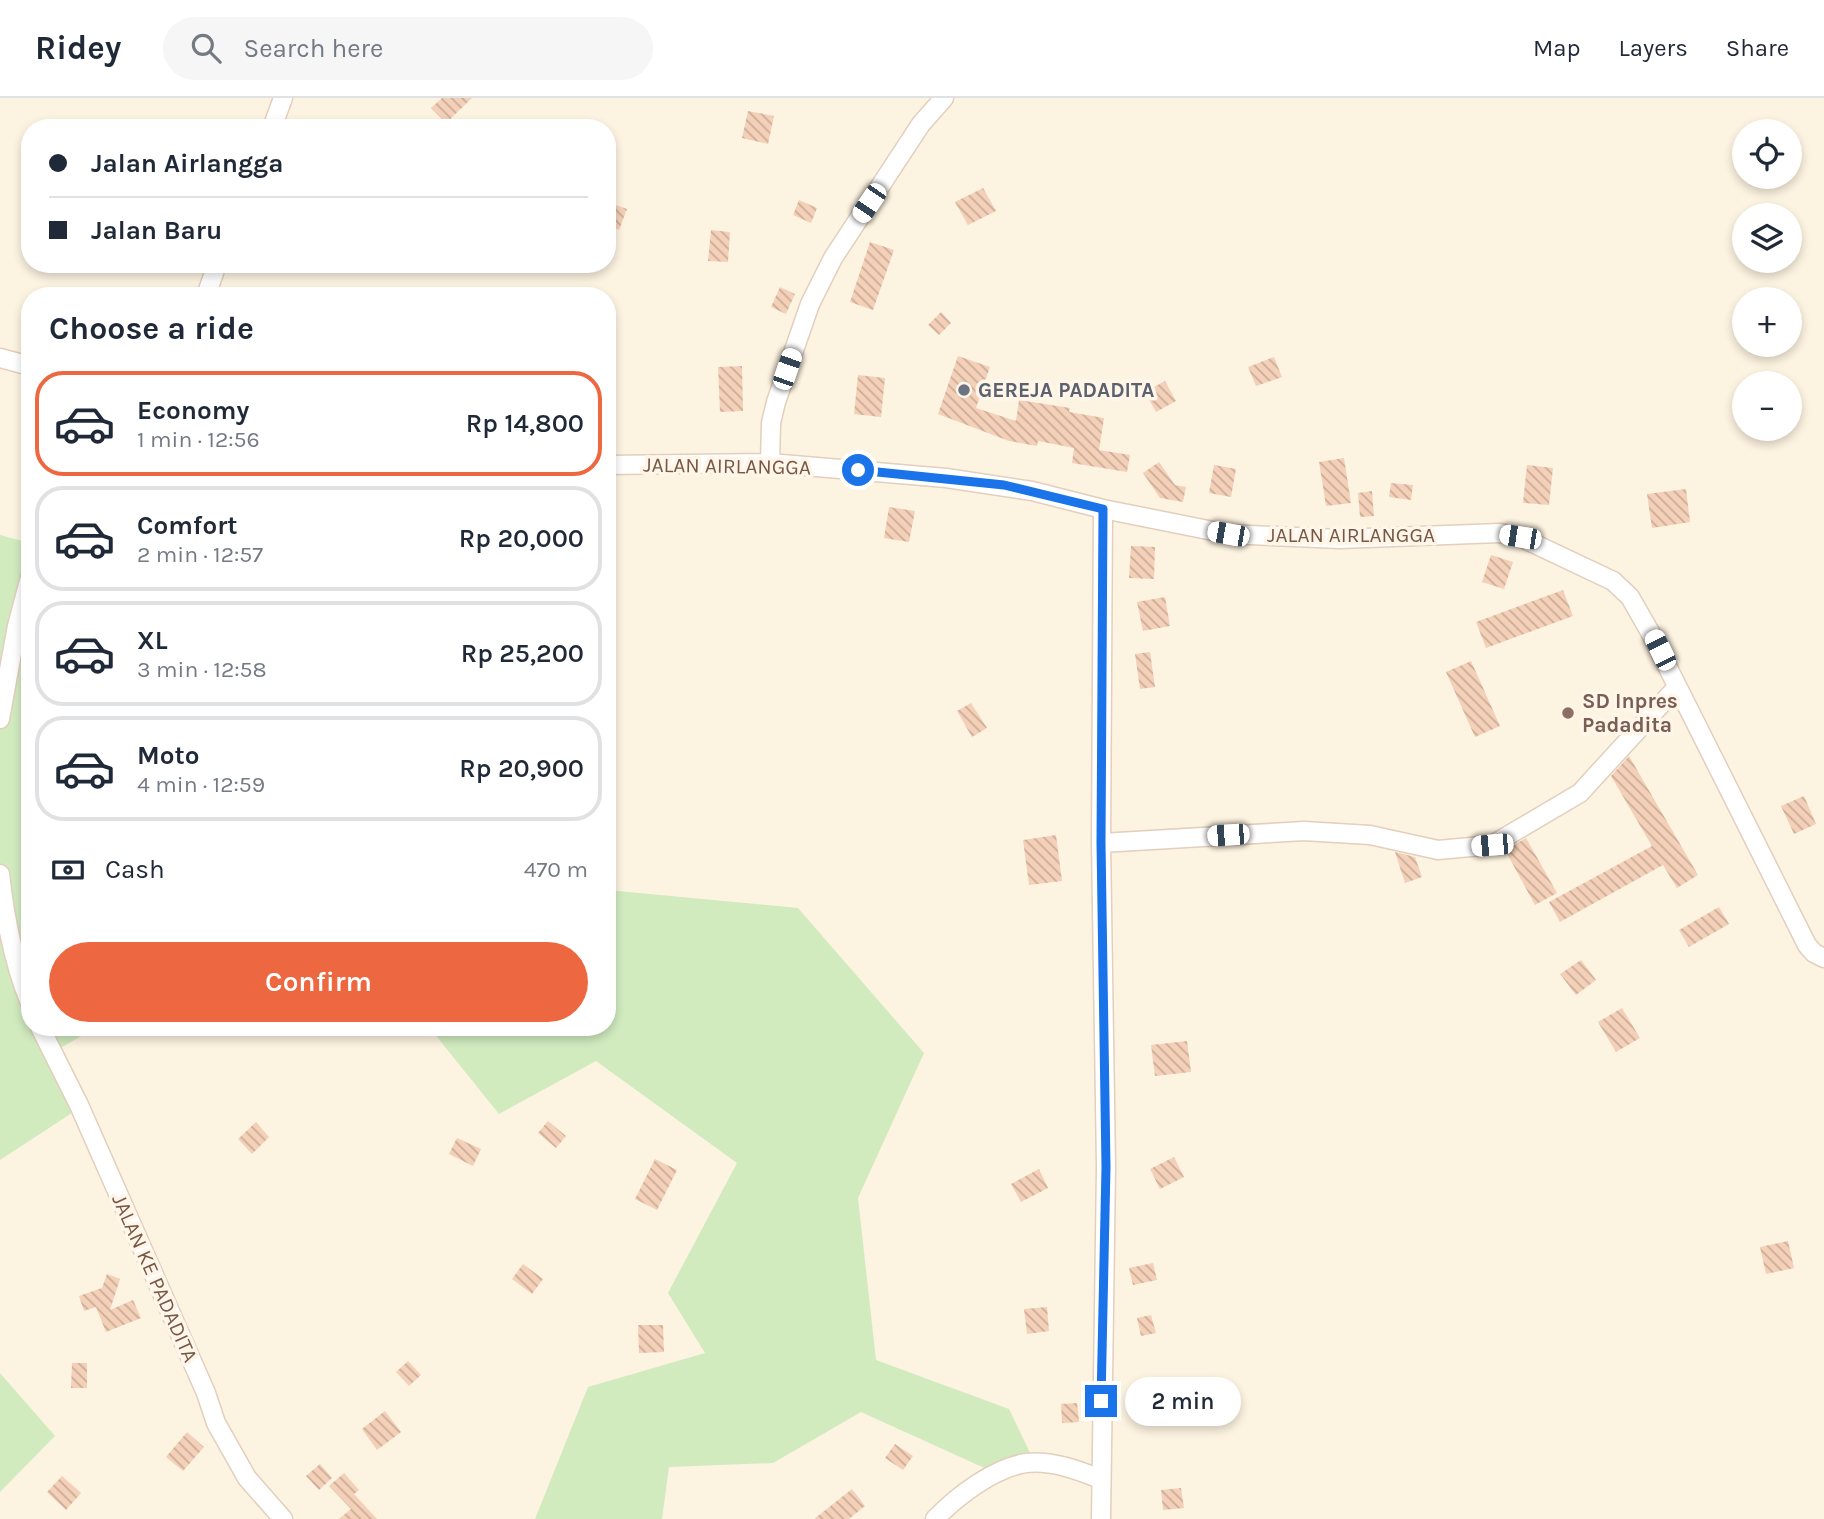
<!DOCTYPE html>
<html lang="en">
<head>
<meta charset="utf-8">
<style>
  body { margin:0; font-family:Karla,sans-serif; background:#f6f6f7; color:#1f2937; height:100vh; display:flex; flex-direction:column; font-size:26px; white-space:nowrap }
  * { box-sizing:border-box; margin:0 }
  p { font-size:23px; color:#747a83 }
  .icon { flex:none; width:38px; height:38px; fill:none; stroke:currentColor; stroke-width:2; stroke-linecap:round; stroke-linejoin:round }
  .map { position:relative; flex:1; overflow:hidden }
  .details { position:absolute; left:21px; top:189px; width:595px; height:749px; display:flex; flex-direction:column; background:#fff; border-radius:28px; box-shadow:0 4px 10px #0003 }
  .details>* { flex:none }
  .hud { position:absolute; left:21px; top:21px; width:595px; height:154px; border-radius:28px; box-shadow:0 4px 10px #0003; display:grid; align-content:center; height:154px; padding:0 28px; background:#fff }
  .buttons { position:absolute; left:1732px; top:21px; display:grid; gap:14px }
  .buttons a { display:grid; place-items:center; width:70px; height:70px; border-radius:50%; background:#fff; box-shadow:0 4px 10px #0003; font-size:35px }
  .end { position:absolute; width:32px; height:32px; margin:-16px; border:9px solid #1a73e8; background:#fff; box-shadow:0 0 0 4px #fff }
  .from { border-radius:50% }
  .bubble { position:absolute; height:49px; border-radius:24px; background:#fff; box-shadow:0 4px 10px #0003; font-size:23px; font-weight:600; line-height:49px; text-align:center }
  .car { position:absolute; width:21px; height:42px; margin:-21px -10px; border-radius:9px; box-shadow:0 0 5px 2px #0007; background:linear-gradient(#fff 24%,#345 0 40%,#fff 0 76%,#345 0 86%,#fff 0) }
  .hud b { display:flex; align-items:center; gap:24px; height:66px; font-size:26px }
  .hud b+b { border-top:2px solid #e0e1e3 }
  .hud i { width:18px; height:18px; background:#1f2937 }
  ul { padding:0; list-style:none }
  li { display:flex; align-items:center; gap:21px; height:105px; margin:0 14px 10px; padding:0 14px; border:4px solid #e0e1e3; border-radius:28px }
  li div { flex:1 }
  li b { display:block; font-size:26px }
  li em { font-style:normal; font-weight:600 }
  li.current { border-color:#ed6840 }
  li>.icon { width:63px; height:63px; stroke-width:1.5 }
  h2 { padding:0 28px; font-size:32px; line-height:84px }
  .pay { display:flex; align-items:center; gap:18px; height:77px; padding:0 28px; font-size:26px }
  .pay p { margin-inline-start:auto }
  .primary-button { display:flex; gap:14px; margin-top:auto; padding:14px 28px }
  .primary-button a { flex:1; height:80px; border-radius:42px; background:#ed6840; color:#fff; font-size:28px; font-weight:600; line-height:80px; text-align:center }
  header { display:flex; align-items:center; gap:42px; box-sizing:border-box; height:98px; padding:0 35px; background:#fff; border-bottom:2px solid #e0e1e3 }
  header strong { font-size:33px }
  nav { display:flex; gap:38px; margin-inline-start:auto; font-size:24px }
  .search { width:490px; height:63px; background:#f6f6f7; display:flex; align-items:center; gap:18px; box-sizing:border-box; padding:0 24px; border-radius:38px; color:#747a83; font-size:26px }
  .map>svg:first-child { display:block }
</style>
</head>
<body>
<header>
<strong>Ridey</strong>
<div class="search"><svg class="icon" aria-label="search" viewBox="0 0 24 24"><circle cx="10" cy="10" r="6"/><path d="M15 15l6 6"/></svg>Search here</div>
<nav><a>Map</a><a>Layers</a><a>Share</a></nav>
</header>
<div class="map">
<svg width="1824" height="1421" viewBox="0 0 1824 1421">
  <defs>
    <pattern id="building-back-hatch" width="6" height="6" patternUnits="userSpaceOnUse" patternTransform="scale(1.75)"><rect width="6" height="6" fill="#f4d0b8"/><path d="M-1 5l2 2M0 0l6 6M5-1l2 2" fill="none" stroke="#caac97"/></pattern>
  </defs>
  <rect width="100%" height="100%" fill="#fdf3e1"/>
  <path fill="#d1ebbf" d="M0 437 30 445V929H97L50 956 75 1013 0 1062Z
    M607 792 798 810 924 955 858 1100 876 1262 1009 1311 1032 1359 991 1373 861 1314 773 1365 669 1369 662 1421H535L588 1289 705 1255 668 1195 737 1065 596 963 499 1016 429 929H607Z
    M0 1275 55 1338 0 1394Z"/>
  <path fill="url(#building-back-hatch)" d="M442 0H472L446 25 431 10Z
    M748 13 774 18 768 46 742 40Z
    M983 90 996 113 968 127 955 104Z
    M799 102 817 110 811 125 793 117Z
    M607 104 627 111 619 132 607 128Z
    M711 132 730 134 728 164 708 163Z
    M870 144 894 152 873 212 850 204Z
    M780 189 795 196 786 216 771 209Z
    M941 214 951 225 939 237 928 227Z
    M958 258 990 269 976 310 1016 323 1019 302 1070 310 1069 314 1104 320 1099 352 1130 357 1127 374 1072 365 1074 350 1038 343 1037 348 1009 343 938 316Z
    M1274 259 1282 279 1256 288 1248 269Z
    M742 268 743 313 720 314 718 269Z
    M858 277 885 280 881 319 854 316Z
    M1165 283 1176 303 1156 314 1145 294Z
    M1344 360 1351 405 1326 408 1319 364Z
    M1159 364 1175 387 1186 389 1183 404 1160 400 1143 375Z
    M1214 367 1236 371 1231 399 1209 395Z
    M1527 367 1553 370 1549 407 1523 405Z
    M1391 385 1413 387 1411 402 1389 399Z
    M1686 391 1690 424 1652 430 1647 396Z
    M1372 393 1374 418 1360 419 1358 395Z
    M889 409 915 413 909 444 884 440Z
    M1131 448 1155 449 1154 481 1129 480Z
    M1491 457 1513 464 1504 491 1482 484Z
    M1563 492 1573 518 1486 550 1476 524Z
    M1165 499 1170 528 1143 533 1137 504Z
    M1150 554 1155 589 1140 591 1135 556Z
    M1471 563 1500 628 1475 639 1446 574Z
    M971 605 987 630 972 639 957 613Z
    M1629 658 1698 777 1677 790 1663 767 1560 824 1549 804 1652 748 1611 678Z
    M1804 698 1816 726 1794 736 1781 708Z
    M1056 737 1062 783 1029 787 1023 742Z
    M1526 740 1557 795 1535 807 1505 752Z
    M1395 754 1415 759 1422 779 1405 785Z
    M1719 809 1729 826 1689 849 1679 832Z
    M1581 862 1596 882 1576 897 1560 876Z
    M1622 910 1640 940 1616 954 1598 924Z
    M1187 943 1191 974 1155 978 1151 947Z
    M548 1023 566 1038 556 1050 538 1035Z
    M256 1024 269 1039 252 1056 238 1041Z
    M457 1040 481 1051 473 1068 449 1056Z
    M1174 1059 1184 1079 1160 1091 1150 1071Z
    M655 1061 677 1072 657 1112 635 1101Z
    M1039 1071 1048 1090 1021 1104 1011 1086Z
    M1788 1143 1794 1170 1766 1176 1760 1149Z
    M1153 1165 1157 1182 1133 1187 1129 1170Z
    M523 1166 543 1181 532 1196 512 1181Z
    M107 1176 120 1181 110 1212 133 1202 141 1220 106 1234 96 1209 84 1213 79 1198 102 1190Z
    M1047 1209 1049 1233 1027 1236 1024 1211Z
    M1151 1217 1156 1235 1141 1238 1137 1220Z
    M638 1227H663L664 1254 639 1255Z
    M408 1263 421 1277 409 1288 396 1274Z
    M72 1265H87V1290H71Z
    M1077 1305 1079 1324 1062 1325 1061 1306Z
    M385 1313 401 1334 377 1352 362 1331Z
    M187 1334 204 1349 183 1373 166 1359Z
    M895 1346 913 1358 903 1372 885 1360Z
    M320 1366 332 1380 319 1392 306 1378Z
    M344 1375 359 1392 354 1396 377 1421H339L351 1411 329 1388Z
    M62 1378 81 1395 66 1412 47 1394Z
    M1181 1390 1184 1410 1163 1412 1161 1392Z
    M852 1391 865 1408 849 1421H814Z"/>
  <g fill="none" stroke-linecap="round" stroke-linejoin="round">
    <g stroke="#e2cfbd" stroke-width="21">
      <path id="minor" d="M272 30 283 0
        M206 198 217 166
        M0 260 30 268
        M770 365 771 325 776 304 810 206 833 160 921 26 944 0
        M607 367 770 365 946 380 1032 393 1103 411 1228 436 1340 441 1500 435 1520 439 1613 483 1630 499 1650 534 1807 847 1814 855 1824 860
        M0 621 17 528 30 479
        M1101 745 1304 733 1370 737 1438 752 1492 747 1580 695 1677 589
        M0 776C5 820 13 864 30 905
        M40 929 79 1007 206 1295 216 1325 247 1380 283 1421
        M935 1421C957 1398 994 1370 1026 1365 1051 1362 1078 1372 1100 1381
        M1101 1421 1106 1069 1101 745 1103 411"/>
    </g>
    <use href="#minor" stroke="#fff" stroke-width="18"/>
  </g>
  <g fill="none" stroke-linecap="round" stroke-linejoin="round">
    <path stroke="#1a73e8" stroke-width="9" d="M858 372 1004 387 1103 411 1101 745 1106 1069 1101 1303"/>
  </g>
  <circle fill="#6b7280" stroke="#fff6e9" stroke-width="2.5" cx="964" cy="292" r="7"/>
  <circle fill="#8d6e63" stroke="#fff6e9" stroke-width="2.5" cx="1568" cy="615" r="7"/>
  <g text-anchor="middle" dominant-baseline="central" stroke-width="7" stroke-linejoin="round" paint-order="stroke">
    <g font-size="21" font-weight="bold" fill="#5b616d" stroke="#fff6e9" text-anchor="start">
      <text x="978" y="292">GEREJA PADADITA</text>
    </g>
    <g font-size="21" fill="#765847" stroke="#fff6e9">
      <text transform="translate(727 368) rotate(1)">JALAN AIRLANGGA</text>
      <text x="1351" y="437">JALAN AIRLANGGA</text>
      <text transform="translate(155 1180) rotate(66)">JALAN KE PADADITA</text>
    </g>
    <g font-size="21" font-weight="bold" fill="#785e54" stroke="#fff6e9" text-anchor="start">
      <text x="1582" y="603">SD Inpres<tspan x="1582" dy="24">Padadita</tspan></text>
    </g>
  </g>
</svg>
<div class="buttons">
<a><svg class="icon" aria-label="locate" viewBox="0 0 24 24"><circle cx="12" cy="12" r="6"/><path d="M12 2v4M12 18v4M2 12h4M18 12h4"/></svg></a>
<a><svg class="icon" aria-label="layers" viewBox="0 0 24 24"><path d="M12 4l9 5-9 5-9-5zM3 14l9 5 9-5"/></svg></a>
<a>+</a>
<a>−</a>
</div>
<i class="end from" style="left:858px;top:372px"></i>
<i class="end" style="left:1101px;top:1303px"></i>
<div class="bubble" style="left:1125px;top:1279px;width:116px">2 min</div>
<i class="car" style="left:869px;top:105px;rotate:214deg"></i>
<i class="car" style="left:787px;top:271px;rotate:19deg"></i>
<i class="car" style="left:1228px;top:436px;rotate:280deg"></i>
<i class="car" style="left:1520px;top:439px;rotate:279deg"></i>
<i class="car" style="left:1660px;top:552px;rotate:334deg"></i>
<i class="car" style="left:1228px;top:737px;rotate:266deg"></i>
<i class="car" style="left:1492px;top:747px;rotate:265deg"></i>
<div class="hud">
<b><i class="from"></i>Jalan Airlangga</b>
<b><i></i>Jalan Baru</b>
</div>
<section class="details">
<h2>Choose a ride</h2>
<ul>
<li class="current"><svg class="icon" aria-label="car" viewBox="0 0 24 24"><path d="M5 17H2v-5l4-1 3-4h7l3 4 3 1v5h-3M9 17h6M6 11h13"/><circle cx="7" cy="17" r="2"/><circle cx="17" cy="17" r="2"/></svg><div><b>Economy</b><p>1 min · 12:56</p></div><em>Rp 14,800</em></li>
<li><svg class="icon" aria-label="car" viewBox="0 0 24 24"><path d="M5 17H2v-5l4-1 3-4h7l3 4 3 1v5h-3M9 17h6M6 11h13"/><circle cx="7" cy="17" r="2"/><circle cx="17" cy="17" r="2"/></svg><div><b>Comfort</b><p>2 min · 12:57</p></div><em>Rp 20,000</em></li>
<li><svg class="icon" aria-label="car" viewBox="0 0 24 24"><path d="M5 17H2v-5l4-1 3-4h7l3 4 3 1v5h-3M9 17h6M6 11h13"/><circle cx="7" cy="17" r="2"/><circle cx="17" cy="17" r="2"/></svg><div><b>XL</b><p>3 min · 12:58</p></div><em>Rp 25,200</em></li>
<li><svg class="icon" aria-label="car" viewBox="0 0 24 24"><path d="M5 17H2v-5l4-1 3-4h7l3 4 3 1v5h-3M9 17h6M6 11h13"/><circle cx="7" cy="17" r="2"/><circle cx="17" cy="17" r="2"/></svg><div><b>Moto</b><p>4 min · 12:59</p></div><em>Rp 20,900</em></li>
</ul>
<div class="pay"><svg class="icon" aria-label="cash" viewBox="0 0 24 24"><path d="M3 7h18v10H3z"/><circle cx="12" cy="12" r="2"/></svg>Cash<p>470 m</p></div>
<div class="primary-button"><a>Confirm</a></div>
</section>
</div>
</body>
</html>
